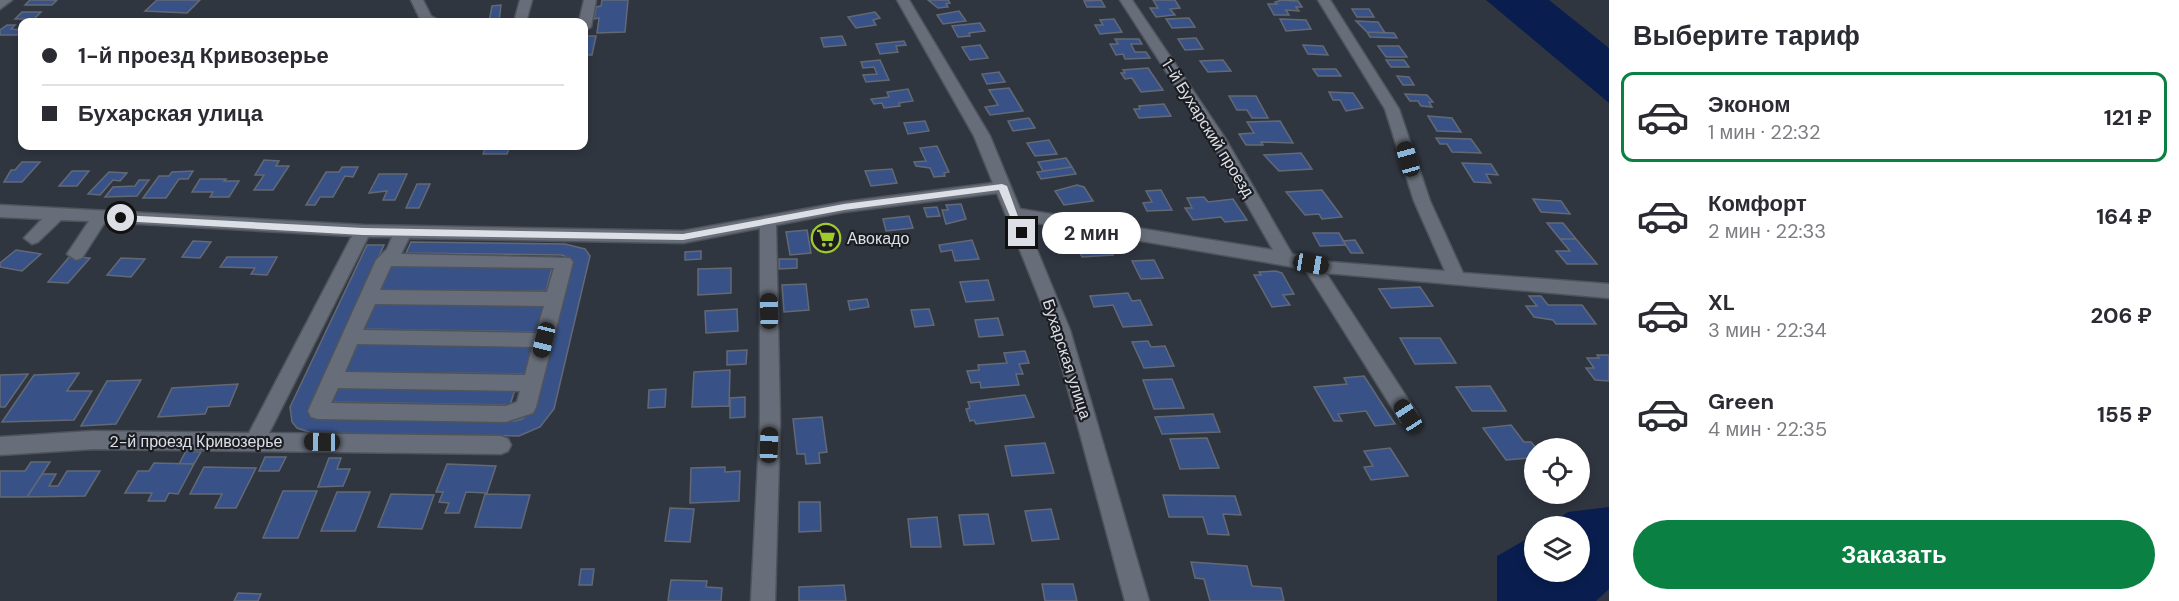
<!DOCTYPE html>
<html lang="ru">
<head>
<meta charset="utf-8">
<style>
  body { margin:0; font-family:"DM Sans",sans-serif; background:#f7f7f7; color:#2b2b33; height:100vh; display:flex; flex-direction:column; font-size:22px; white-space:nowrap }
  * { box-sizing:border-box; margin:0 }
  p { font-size:20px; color:#7c7c81 }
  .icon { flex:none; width:33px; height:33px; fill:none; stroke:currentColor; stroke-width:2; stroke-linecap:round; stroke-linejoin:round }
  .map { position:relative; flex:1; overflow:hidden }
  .drawer { display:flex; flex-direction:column; background:#fff; width:570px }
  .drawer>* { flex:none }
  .banner { position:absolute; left:18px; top:18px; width:570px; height:132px; border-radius:12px; box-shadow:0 3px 9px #0003; display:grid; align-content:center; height:132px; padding:0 24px; background:#fff }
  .controls { position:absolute; left:1524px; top:438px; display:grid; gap:12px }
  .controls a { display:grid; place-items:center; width:66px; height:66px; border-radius:50%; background:#fff; box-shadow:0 3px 9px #0003; font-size:30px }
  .end { position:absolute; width:27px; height:27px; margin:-14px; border:8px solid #dce0e6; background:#111; box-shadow:0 0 0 3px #111 }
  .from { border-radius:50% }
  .bubble { position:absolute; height:42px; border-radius:21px; background:#fff; box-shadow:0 3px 9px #0003; font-size:20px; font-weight:700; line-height:42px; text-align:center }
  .car { position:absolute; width:18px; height:36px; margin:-18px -9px; border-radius:8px; box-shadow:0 0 4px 2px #0007; background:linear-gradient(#222 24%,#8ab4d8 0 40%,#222 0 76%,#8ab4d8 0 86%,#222 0) }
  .banner b { display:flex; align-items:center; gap:21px; height:57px; font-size:22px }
  .banner b+b { border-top:2px solid #e1e1e2 }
  .banner i { width:15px; height:15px; background:#2b2b33 }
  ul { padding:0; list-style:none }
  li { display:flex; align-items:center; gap:18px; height:90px; margin:0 12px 9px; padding:0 12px; border:3px solid transparent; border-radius:12px }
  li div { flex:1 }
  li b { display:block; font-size:22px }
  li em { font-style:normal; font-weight:700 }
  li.current { border-color:#0b8043 }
  li>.icon { width:54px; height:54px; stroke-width:1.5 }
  h2 { padding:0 24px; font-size:27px; line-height:72px }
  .button { display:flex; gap:12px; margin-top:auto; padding:12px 24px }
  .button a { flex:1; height:69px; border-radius:36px; background:#0b8043; color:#fff; font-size:24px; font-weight:700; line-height:69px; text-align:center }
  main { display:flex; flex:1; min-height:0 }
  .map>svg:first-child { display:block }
</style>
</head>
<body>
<main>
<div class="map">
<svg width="1609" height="601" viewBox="0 0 1609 601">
  <rect width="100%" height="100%" fill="#303640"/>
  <path fill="#091e4f" d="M1486 0H1549L1609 48V103Z
    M1609 507V589L1596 601H1497V556L1534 535V572H1580V526H1548L1568 512Z"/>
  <path fill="#385288" stroke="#636974" stroke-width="1.5" d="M30 0H57L52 5H25Z
    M157 0H200L187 13 145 11Z
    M602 0H628L625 32 597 33 599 18 594 19 596 7 601 6Z
    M928 0H948L950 3 946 4 948 7 938 8Z
    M1101 0 1105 7H1087L1084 1Z
    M1153 0H1175L1180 8 1170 9 1175 15 1156 17 1150 8H1158Z
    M1282 0 1298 1 1302 7H1296L1299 11 1286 10 1289 15H1274L1268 4H1277L1275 2Z
    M501 5 499 22H489L492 6Z
    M1352 9H1369L1374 17H1357Z
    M959 11 966 21 943 24 937 15Z
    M22 12H41L34 19H15Z
    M875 12 880 18 873 20 876 25 856 28 848 17Z
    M1189 18 1195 27 1172 28 1166 19Z
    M1114 19 1122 32 1100 34 1095 25H1103L1100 20Z
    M1280 19 1306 20 1311 29 1286 31Z
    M1356 21 1378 22 1385 33 1367 32Z
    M980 23 985 31 969 33 970 36 958 37 952 26Z
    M7 25H15L11 29 22 30 17 35H0V30Z
    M1367 32 1394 33 1397 38 1370 37Z
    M584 36H596L592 55H584Z
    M842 36 846 45 824 47 821 38Z
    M1196 38 1203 49 1185 50 1178 39Z
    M1115 39H1139L1142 44H1131L1135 52H1146L1150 58 1125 59 1123 54 1116 55 1110 44H1118Z
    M904 41 906 45 896 46 898 52 880 54 876 44Z
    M980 45 988 58 970 60 962 47Z
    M1303 45 1323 46 1328 55 1308 54Z
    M1378 46H1399L1407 57H1386Z
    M880 60 889 80 866 82 863 75 877 74 874 67 863 68 861 62Z
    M1223 60 1231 71 1208 72 1200 61Z
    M1386 60H1404L1409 67H1391Z
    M1148 68 1163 90 1141 92 1132 78 1125 79 1121 73H1125L1123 70Z
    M1313 69H1336L1341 76H1318Z
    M999 72 1005 82 987 84 982 74Z
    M1397 76 1409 77 1414 85H1403Z
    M1009 88 1023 111 990 115 985 107 998 105 989 90Z
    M908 89 913 101 899 103 900 106 884 108 882 103 874 104 871 99 889 97 887 92Z
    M1329 92 1353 93 1363 108 1346 111 1340 100H1333Z
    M1405 94 1427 95 1433 102H1429L1432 107 1421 106 1418 101H1410Z
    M1229 96H1256L1268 118H1252L1247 110H1237Z
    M1164 104 1171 116 1139 118 1134 109H1140L1139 106Z
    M1428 116 1452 118 1461 132 1437 131Z
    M1029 118 1035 128 1013 131 1008 121Z
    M925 121 929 131 908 134 904 123Z
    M1280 121 1293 143 1261 142 1263 145H1246L1239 134 1254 133 1247 122Z
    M1436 138 1471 139 1481 153 1452 152 1447 144H1440Z
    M1049 140 1057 154 1035 156 1027 143Z
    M486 146H510L507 154H483Z
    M937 146 949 172 944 173 945 176 934 177 930 168 916 166 914 162 926 161 920 148Z
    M1301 153 1312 169 1279 171 1264 155Z
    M1066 158 1072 167 1043 171 1038 162Z
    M264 160 279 161 276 166H289L273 190H254L264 175H255Z
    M22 162H40L22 182H4L11 170H15Z
    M1462 163 1491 164 1498 175 1486 174 1491 183 1474 182Z
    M342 167H358L353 177 345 176 333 197H320L315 205H306L326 172H339Z
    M1072 167 1076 174 1041 179 1037 172Z
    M892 169 897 183 871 186 865 171Z
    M72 171H89L77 186H59Z
    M193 171 188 179H179L166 198H143L159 176H169L172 172Z
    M109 172 127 173 120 181 113 180 100 195 88 194Z
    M379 174H407L395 200H383L387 191 369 193Z
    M200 179H226L224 181H239L229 197H210L213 192H192Z
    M139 180H149L137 196 105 197 113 187 135 186Z
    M417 184H430L419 208H406Z
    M1077 185 1084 187 1093 201 1064 205 1055 191Z
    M1161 190 1172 210 1147 211 1143 203 1152 202 1146 191Z
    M1322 190 1342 217 1322 219 1319 214 1305 215 1286 192Z
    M1204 197 1208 202 1233 199 1247 220 1225 222 1221 217 1193 220 1185 208H1192L1187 198Z
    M1533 199 1561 201 1570 214 1541 212Z
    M961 204 966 219 946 224 942 210H948L946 205Z
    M937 207 940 216 927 217 924 208Z
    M909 216 913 228 886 231 883 219Z
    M1547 223H1563L1576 239H1560Z
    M835 228 838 246 816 248 813 230Z
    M807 230 811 253 790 255 786 232Z
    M1086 231 1090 239 1074 240 1071 233Z
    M1313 233H1339L1346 245 1320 246Z
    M1560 239H1576L1597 264H1567L1556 251H1570Z
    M972 240 979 259 955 261 952 250 941 252 939 245Z
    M1106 240 1113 255 1082 257 1075 242Z
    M1355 240 1363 253H1351L1343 241Z
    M193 241 211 242 200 258 182 257Z
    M411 242 565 244 585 249 590 256 554 409 540 427 519 436 312 433 297 428 292 422 290 407 367 245H384L309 407V413L326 419 515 421 522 419 535 409 572 260 562 255 406 253Z
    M16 250 41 254 22 271 0 267V263Z
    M701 251V259L685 260V252Z
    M70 256 90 258 68 283 48 282Z
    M227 257H277L267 275 251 274 255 268 220 267Z
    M121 258 145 259 131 277 107 275Z
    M779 259H797V268L779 269Z
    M1154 260 1163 278 1141 279 1132 261Z
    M390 266 552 268 546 291 380 290Z
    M731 268V293L698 295V269Z
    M1276 271 1282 273 1294 294 1283 295 1290 305 1272 307 1254 275H1261L1259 272Z
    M988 280 994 300 966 302 960 282Z
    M806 284 809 310 784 312 782 285Z
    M1420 287 1433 306 1391 308 1379 289Z
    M1128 293 1132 301 1140 300 1152 325 1123 327 1113 305 1094 307 1090 296Z
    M1529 296H1541L1548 305H1582L1596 324H1556L1553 320 1534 317 1526 306H1537Z
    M867 299 869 307 850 310 848 301Z
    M374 304 544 306 537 332 362 329Z
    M737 309 738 331 706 333 705 311Z
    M929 309 934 325 915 327 911 310Z
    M998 318 1003 335 979 337 975 320Z
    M1400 338H1440L1456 363 1415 364Z
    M1148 341 1151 347 1165 346 1174 366 1144 368 1132 342Z
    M358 344 534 346 526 374 345 372Z
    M747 350 746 364 727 365V351Z
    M1025 351 1029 363 1019 364 1023 374H1016L1019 385 981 388 980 382 971 383 967 371 979 370 978 365 1007 363 1004 353Z
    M1597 355H1609V381L1595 380 1586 368H1594L1587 358H1599Z
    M730 370 729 406 692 407 694 372Z
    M79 373 67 391H92L74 420 2 422 34 375Z
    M28 374 5 407H0V375Z
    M1364 376 1395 424 1375 426 1366 411 1338 414 1342 421H1334L1314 387 1347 384 1344 378Z
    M1172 379 1184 408 1154 409 1143 380Z
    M141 380 116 424 81 426 107 381Z
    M238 384 229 406 208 407 205 414 158 417 172 388Z
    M1490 386 1506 411H1472L1456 387Z
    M337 387 515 390 510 405 331 402Z
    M666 389 665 407 648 408 649 390Z
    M1025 395 1034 417 976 424 974 420 970 421 966 409 970 408 968 402Z
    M745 397V417L730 418V398Z
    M1213 414 1220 432 1162 434 1155 417Z
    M822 417 827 452 819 453 820 463 806 464 805 454H797L793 419Z
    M1511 425 1524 442H1531L1536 448 1534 463 1529 458 1506 460 1483 428Z
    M1207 438 1219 468 1180 469 1170 439Z
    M1045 443 1054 473 1012 476 1005 446Z
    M1390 448 1408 476 1371 480 1364 467 1373 466 1364 451Z
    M186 451 201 452 194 464H179Z
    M265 457H286L279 471H259Z
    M329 458H341L337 469H350L343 486 318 487Z
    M31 462H50L27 497H0V471H25Z
    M154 463 194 464 178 494 169 493 165 501H148L152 493H125L138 471H149Z
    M447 464 496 466 487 493 466 492 459 513H445L449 503 439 502 443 492H436Z
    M204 467 256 468 236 508H215L222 494H190Z
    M725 467V472L740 471 739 501 690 503 691 468Z
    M67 471H100L85 496 27 497 42 474H56L49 486H58Z
    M283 491H317L298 538H263Z
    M337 492H370L355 531H321Z
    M391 494 434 495 422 529 378 527Z
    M485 494 530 495 521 528 475 527Z
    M1163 495 1235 496 1241 515 1223 514 1229 535 1208 534 1203 517H1169Z
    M799 502H820L821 531 799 532Z
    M670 508 694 509 690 542 665 541Z
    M1051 509 1059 539 1032 541 1025 511Z
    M988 514 994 544 964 545 959 515Z
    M937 517 941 547H911L908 519Z
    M1191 562 1247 566 1252 586 1281 588 1284 601H1210L1204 579 1195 578Z
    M581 569H594L592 585H579Z
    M671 580 707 581 706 587 722 588 721 601H668Z
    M1042 584H1073L1077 601H1045Z
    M844 585 846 601H799V587Z
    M238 593 261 594 258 601H234Z"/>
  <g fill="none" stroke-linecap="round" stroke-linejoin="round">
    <g stroke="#4f545c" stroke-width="3">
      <path id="minor" d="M0 0H12L0 9Z
        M411 0H423L431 16 442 22 421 21Z
        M520 0H532L526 22H514Z
        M584 0H596L591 27 584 31V22H579Z
        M897 0H909L990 136 1020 209 1273 250 1209 138 1120 0H1132L1225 138 1292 254 1331 262 1445 271 1414 201 1385 109 1318 0H1330L1399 109 1430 201 1463 273 1609 284V298L1326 273 1415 410 1418 416 1415 422 1408 424 1401 422 1305 269 1025 221 1070 330 1149 601H1125L1052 330 997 193 844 212 776 225 780 422 775 601H751L760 422V228L683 243 409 238 401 254 570 258 573 262 536 407 533 413 506 422 318 419 311 417 308 411 376 260 387 249 392 237H368L269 433 501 436 508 439 511 445 508 451 501 454 93 449 0 455V437L93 431 249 433 352 236 105 222 82 258 76 260 67 254 89 221 61 220 38 242 32 244 24 238 42 219 0 217V205L363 225 683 231 844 202 993 183 974 136ZM391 266 554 268 547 292 380 290ZM375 304 544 306 536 333 363 330ZM357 344 532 347 525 375 345 372ZM338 388 520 391 517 402 506 406 331 403Z"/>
    </g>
    <use href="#minor" fill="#686e79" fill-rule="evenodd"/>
  </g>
  <path fill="#dce0e6" d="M1002 184 1007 186 1025 236 1017 233 999 190 844 210 683 240 363 235 121 221 116 218 121 215 363 228 683 234 844 204Z"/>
  <defs>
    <g id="supermarket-ring" transform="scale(1.5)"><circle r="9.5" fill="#1b1d22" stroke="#9fca2e" stroke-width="1.5"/><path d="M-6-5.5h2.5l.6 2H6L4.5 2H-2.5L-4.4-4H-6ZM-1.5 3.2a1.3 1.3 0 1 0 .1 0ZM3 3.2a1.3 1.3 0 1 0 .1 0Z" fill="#9fca2e"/></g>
  </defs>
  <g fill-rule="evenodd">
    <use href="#supermarket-ring" x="826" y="238"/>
  </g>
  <g text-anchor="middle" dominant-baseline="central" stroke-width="4.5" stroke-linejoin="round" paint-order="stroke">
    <g font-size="16" fill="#dce0e6" stroke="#1b1d22">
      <text transform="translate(1208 128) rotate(58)">1-й Бухарский проезд</text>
      <text transform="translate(1067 359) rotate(72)">Бухарская улица</text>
      <text x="196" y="441">2-й проезд Кривозерье</text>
    </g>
    <g font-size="16" fill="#dce0e6" stroke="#1b1d22" text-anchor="start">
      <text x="847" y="238">Авокадо</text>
    </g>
  </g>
</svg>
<div class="controls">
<a><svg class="icon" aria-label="locate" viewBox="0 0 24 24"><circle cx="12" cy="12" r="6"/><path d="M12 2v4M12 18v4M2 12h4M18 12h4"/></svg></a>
<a><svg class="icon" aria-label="layers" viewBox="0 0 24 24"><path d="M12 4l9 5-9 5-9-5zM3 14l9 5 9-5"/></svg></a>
</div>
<i class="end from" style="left:121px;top:218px"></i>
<i class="end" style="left:1022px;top:233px"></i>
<div class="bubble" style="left:1042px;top:212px;width:99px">2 мин</div>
<i class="car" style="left:1408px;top:159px;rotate:344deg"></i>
<i class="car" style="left:1311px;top:264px;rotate:100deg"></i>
<i class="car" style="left:769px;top:311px;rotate:359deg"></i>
<i class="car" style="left:544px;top:340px;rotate:194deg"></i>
<i class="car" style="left:1408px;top:416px;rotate:327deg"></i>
<i class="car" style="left:322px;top:442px;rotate:271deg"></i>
<i class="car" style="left:769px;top:445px;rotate:2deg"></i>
<div class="banner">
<b><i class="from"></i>1-й проезд Кривозерье</b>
<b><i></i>Бухарская улица</b>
</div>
</div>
<section class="drawer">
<h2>Выберите тариф</h2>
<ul>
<li class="current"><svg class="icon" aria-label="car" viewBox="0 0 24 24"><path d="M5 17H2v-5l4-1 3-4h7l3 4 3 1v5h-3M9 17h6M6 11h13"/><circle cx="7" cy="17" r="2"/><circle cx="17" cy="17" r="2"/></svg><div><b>Эконом</b><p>1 мин · 22:32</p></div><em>121 ₽</em></li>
<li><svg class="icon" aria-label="car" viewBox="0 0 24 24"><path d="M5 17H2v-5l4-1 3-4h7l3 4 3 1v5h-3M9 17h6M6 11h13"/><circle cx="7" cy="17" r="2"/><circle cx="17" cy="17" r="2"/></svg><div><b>Комфорт</b><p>2 мин · 22:33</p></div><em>164 ₽</em></li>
<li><svg class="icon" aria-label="car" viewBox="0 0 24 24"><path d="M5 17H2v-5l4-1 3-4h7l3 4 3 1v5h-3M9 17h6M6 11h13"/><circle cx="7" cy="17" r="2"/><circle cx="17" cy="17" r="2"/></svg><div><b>XL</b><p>3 мин · 22:34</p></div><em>206 ₽</em></li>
<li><svg class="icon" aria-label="car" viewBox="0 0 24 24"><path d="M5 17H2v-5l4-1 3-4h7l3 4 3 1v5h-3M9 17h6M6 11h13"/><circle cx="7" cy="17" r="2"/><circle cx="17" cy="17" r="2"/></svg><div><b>Green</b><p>4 мин · 22:35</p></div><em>155 ₽</em></li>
</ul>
<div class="button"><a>Заказать</a></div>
</section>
</main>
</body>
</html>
